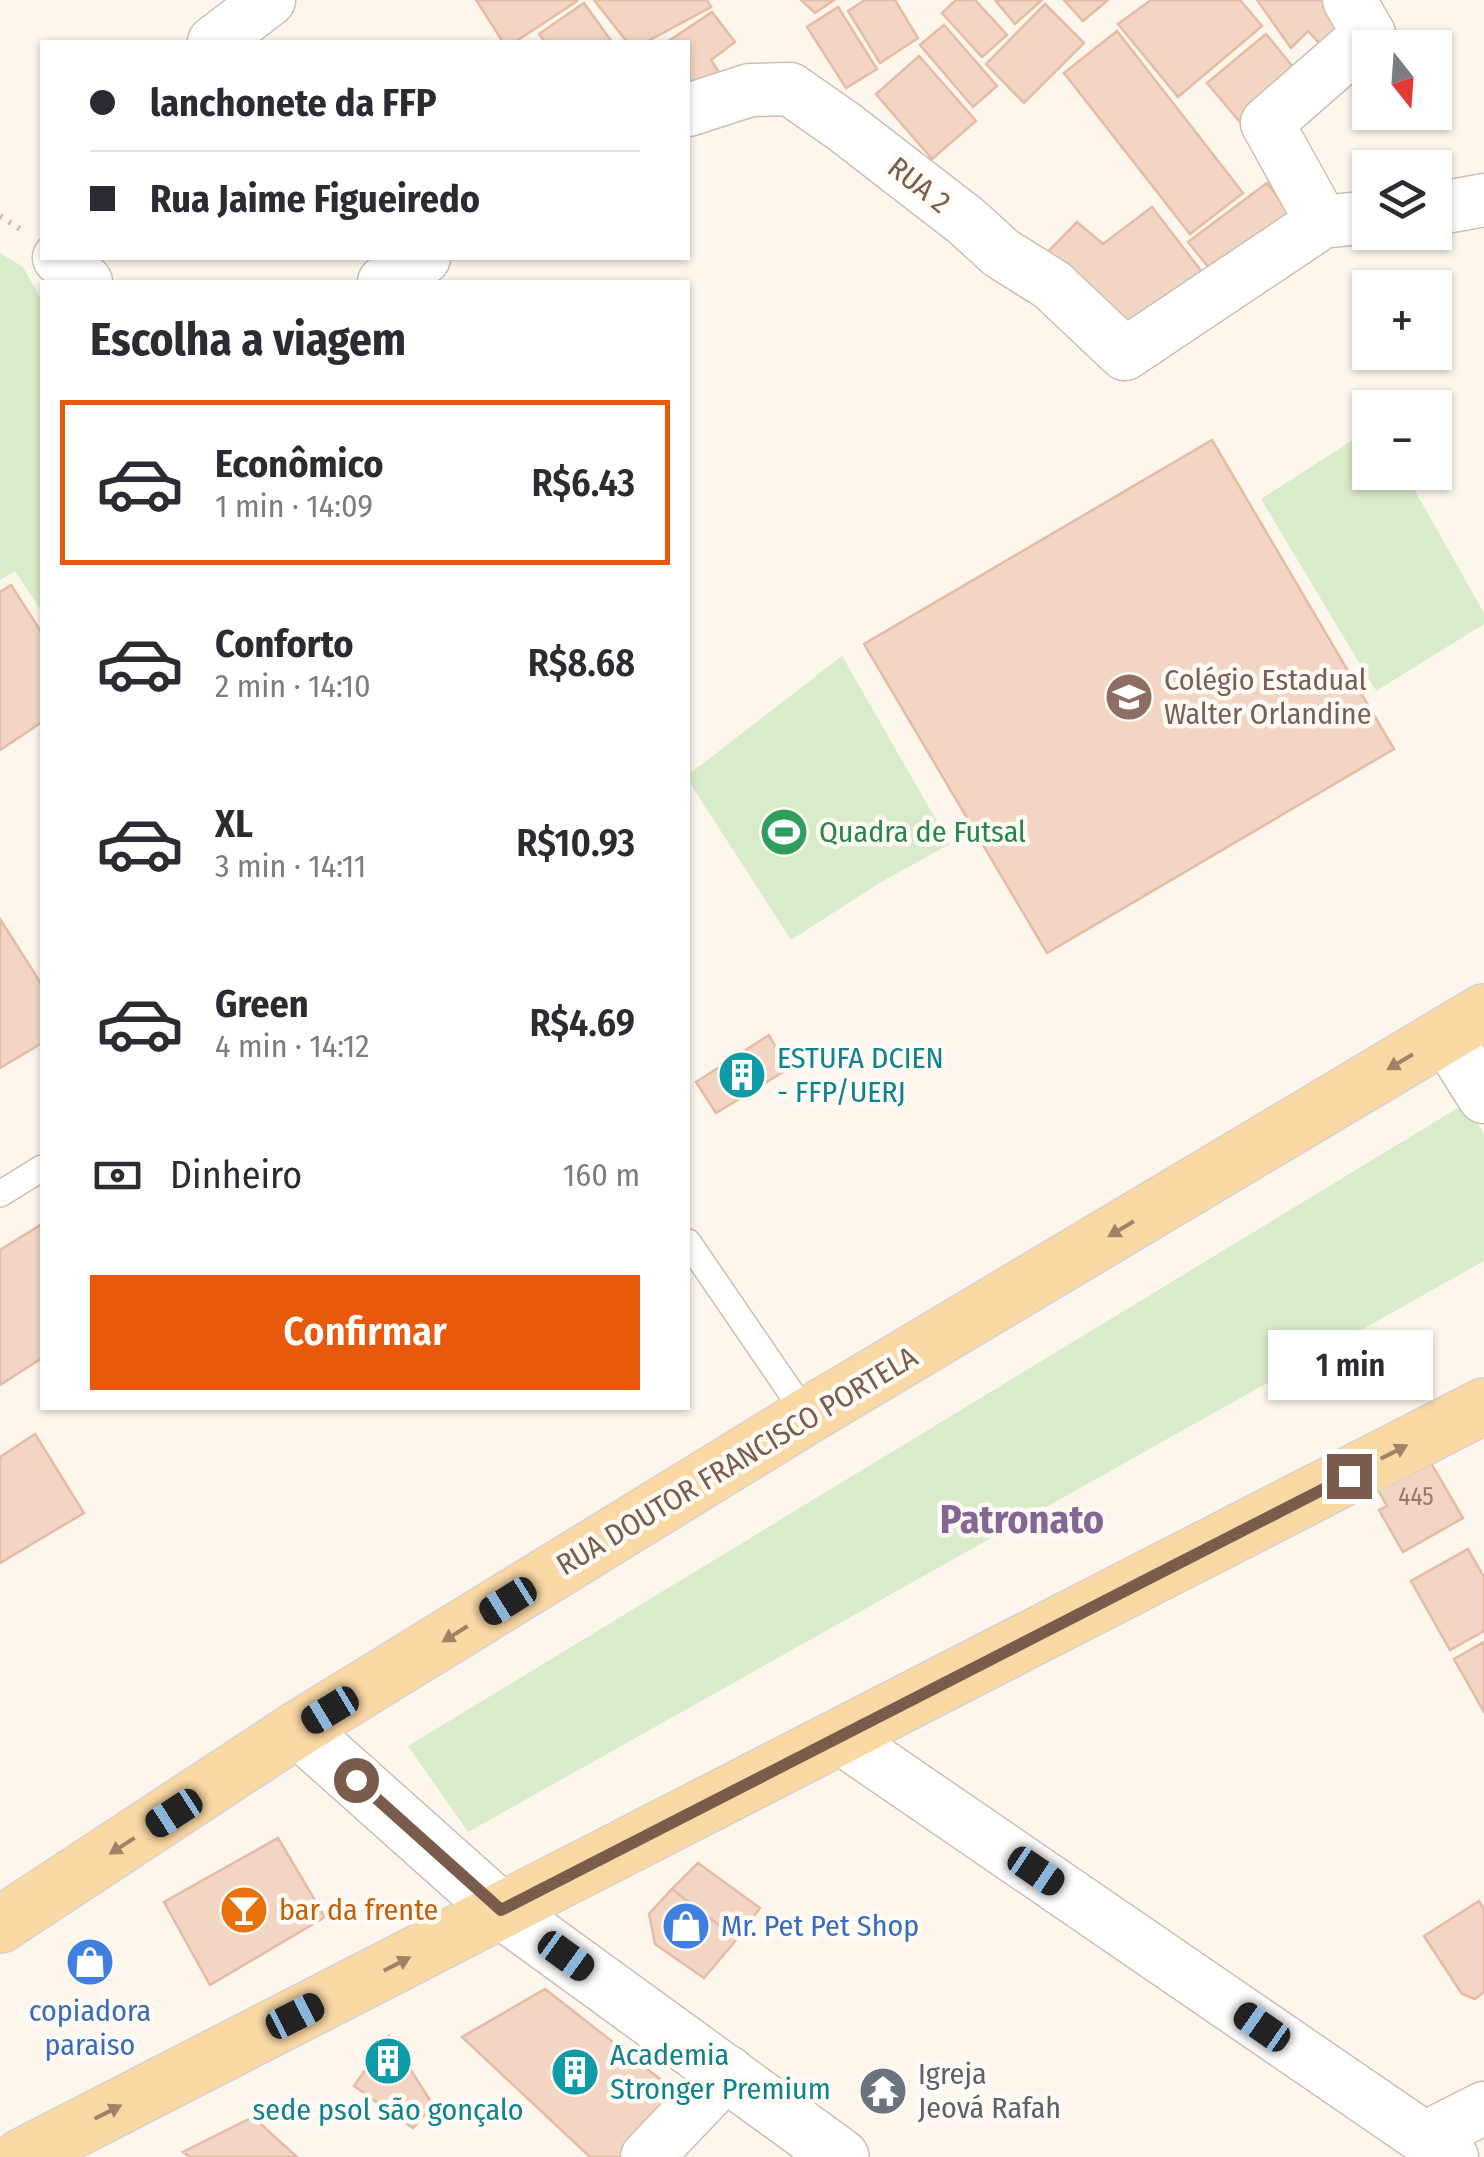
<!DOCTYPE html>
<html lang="pt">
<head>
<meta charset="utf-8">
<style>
  body { margin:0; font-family:"Fira Sans Condensed",sans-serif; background:#f7f7f7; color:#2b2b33; height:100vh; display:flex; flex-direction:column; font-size:38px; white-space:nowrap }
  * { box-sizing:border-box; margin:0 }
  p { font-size:32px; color:#7c7c81 }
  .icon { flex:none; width:55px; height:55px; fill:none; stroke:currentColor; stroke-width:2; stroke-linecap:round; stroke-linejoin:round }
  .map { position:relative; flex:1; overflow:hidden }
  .sheet { position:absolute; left:40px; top:280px; width:650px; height:1130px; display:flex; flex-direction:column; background:#fff; border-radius:0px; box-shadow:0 2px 8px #0004 }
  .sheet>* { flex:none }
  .top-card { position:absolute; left:40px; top:40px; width:650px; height:220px; border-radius:0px; box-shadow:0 2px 8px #0004; display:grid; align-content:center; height:220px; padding:0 50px; background:#fff }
  .needle { width:65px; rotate:163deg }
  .buttons { position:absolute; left:1352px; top:30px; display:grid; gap:20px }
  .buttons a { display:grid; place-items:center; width:100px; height:100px; border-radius:0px; background:#fff; box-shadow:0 2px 8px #0004; font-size:50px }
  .end { position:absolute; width:45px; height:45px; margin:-22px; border:12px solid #7a5c4d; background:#fff; box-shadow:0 0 0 5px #fff }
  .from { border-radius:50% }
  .bubble { position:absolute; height:70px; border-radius:0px; background:#fff; box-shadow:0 2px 8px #0004; font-size:32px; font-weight:600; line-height:70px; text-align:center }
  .car { position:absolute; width:30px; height:60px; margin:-30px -15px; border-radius:12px; box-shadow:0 0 8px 2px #0007; background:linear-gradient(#222 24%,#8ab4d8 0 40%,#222 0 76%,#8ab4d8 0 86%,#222 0) }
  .top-card b { display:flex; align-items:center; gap:35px; height:95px; font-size:38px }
  .top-card b+b { border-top:2px solid #e1e1e2 }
  .top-card i { width:25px; height:25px; background:#2b2b33 }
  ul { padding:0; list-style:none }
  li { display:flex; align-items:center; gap:30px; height:165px; margin:0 20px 15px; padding:0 30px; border:5px solid transparent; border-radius:0px }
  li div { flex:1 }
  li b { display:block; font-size:38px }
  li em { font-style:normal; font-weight:600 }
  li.active { border-color:#ea580c }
  li>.icon { width:90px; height:90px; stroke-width:1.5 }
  h2 { padding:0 50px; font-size:45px; line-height:120px }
  .pay { display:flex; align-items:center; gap:25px; height:110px; padding:0 50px; font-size:38px }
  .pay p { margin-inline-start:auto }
  .cta { display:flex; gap:20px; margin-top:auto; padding:20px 50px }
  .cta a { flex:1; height:115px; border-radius:0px; background:#ea580c; color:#fff; font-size:40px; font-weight:600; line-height:115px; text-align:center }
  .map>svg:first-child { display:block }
</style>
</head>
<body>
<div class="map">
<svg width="1484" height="2157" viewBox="0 0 1484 2157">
  <rect width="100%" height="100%" fill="#fdf6ec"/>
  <path fill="#d8ecc9" d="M0 253 23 267 42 301V612L15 571 0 580Z
    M1370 429V472L1405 473 1484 613V624L1376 691 1261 499Z
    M842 656 950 844 881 882 791 940 688 780V775Z
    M1466 1103 1484 1134V1261L468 1832 408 1746Z"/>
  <path fill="#f3d5c3" stroke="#e6bba3" stroke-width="2.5" d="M476 0H577V1L515 42H503Z
    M594 0H707L711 7 646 42H627Z
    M801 0H834L815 13Z
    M865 0H895L918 38 880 63 848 11Z
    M956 0H975L1007 35 982 57 942 13Z
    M995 0H1042L1015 24Z
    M1064 0H1108L1083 21Z
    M1151 0H1240L1262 26 1178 97 1118 24Z
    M1257 0H1333L1338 29 1320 44 1308 31 1291 48Z
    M584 3 612 42H545L539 34Z
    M1045 4 1084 43 1024 103 986 64Z
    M838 7 877 69 846 88 807 27Z
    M712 12 735 42 711 60 722 77 688 92V42H667Z
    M944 25 997 86 973 107 920 45Z
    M1117 31 1243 193 1190 234 1064 73Z
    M1266 34 1298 73 1240 122 1207 83Z
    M919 56 976 121 932 159 876 94Z
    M1267 183 1291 215 1210 269 1188 242Z
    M1152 207 1205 276 1119 335 1038 262 1077 222 1103 244Z
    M1212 440 1394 749 1047 953 864 644Z
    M11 585 42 633V722L0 750V592Z
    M0 919 42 985V1043L0 1068Z
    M769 1035 788 1069 716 1113 696 1082Z
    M42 1224V1358L0 1385V1250Z
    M35 1434 84 1513 0 1563V1457Z
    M1428 1458 1463 1518 1403 1552 1379 1510 1387 1506 1377 1488Z
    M1468 1549 1484 1577V1631L1450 1650 1411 1581Z
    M1484 1642V1712L1454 1659Z
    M278 1838 325 1917 210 1985 164 1902Z
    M698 1863 760 1908 737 1939 672 1889Z
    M672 1889 737 1939 704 1978 655 1944 649 1914Z
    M1479 1901 1484 1909V1992L1475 1999 1462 1994 1424 1936Z
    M545 1989 696 2107 647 2157H590L462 2037Z
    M389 2036 433 2105 413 2128 354 2086Z
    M253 2117 297 2157H190L183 2152Z"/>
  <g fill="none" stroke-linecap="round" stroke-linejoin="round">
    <g stroke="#d1beb0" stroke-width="28">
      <path id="service" d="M0 1194 42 1168
        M688 1242 807 1416"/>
    </g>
    <g stroke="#d1beb0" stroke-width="55">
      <path id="minor" d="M214 42 269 0
        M688 110 750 90 790 89 843 126 966 221 1001 253 1052 285 1125 354 1322 222 1370 217
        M1435 209 1484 200
        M1322 222 1267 123 1369 34 1349 0
        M59 258 86 282
        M384 282 424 258
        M1445 1035 1484 1097
        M841 1738 1452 2157
        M1425 2138 1484 2108
        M647 2157 728 2072"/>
    </g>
    <g stroke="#d1beb0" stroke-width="58">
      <path id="tertiary" d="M298 1729 501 1910 841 2157"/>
    </g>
    <g stroke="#dad1cd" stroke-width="58">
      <path id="primary" d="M0 1925 298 1729 807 1416 1484 1012
        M21 2157 1484 1406"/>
    </g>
    <path stroke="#d9b8a5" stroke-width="6" stroke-dasharray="2.5 8" stroke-linecap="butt" d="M0 216 20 229"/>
    <use href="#service" stroke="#fff" stroke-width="25"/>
    <use href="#minor" stroke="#fff" stroke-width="52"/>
    <use href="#tertiary" stroke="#fff" stroke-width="55"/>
    <use href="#primary" stroke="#fbd9a5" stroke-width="55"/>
  </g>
  <defs><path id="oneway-solid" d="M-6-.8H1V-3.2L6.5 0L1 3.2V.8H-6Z" transform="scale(2.5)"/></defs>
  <g fill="#a18267">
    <use href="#oneway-solid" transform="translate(1400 1062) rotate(149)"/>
    <use href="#oneway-solid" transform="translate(1121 1229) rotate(149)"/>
    <use href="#oneway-solid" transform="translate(1394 1452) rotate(-27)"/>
    <use href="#oneway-solid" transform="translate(455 1634) rotate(148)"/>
    <use href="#oneway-solid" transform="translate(122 1846) rotate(147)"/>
    <use href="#oneway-solid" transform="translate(397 1964) rotate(-27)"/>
    <use href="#oneway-solid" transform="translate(108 2112) rotate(-27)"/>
  </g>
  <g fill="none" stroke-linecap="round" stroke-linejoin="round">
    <path stroke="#7a5c4d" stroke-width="12" d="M356 1780 501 1910 1349 1476"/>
  </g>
  <defs>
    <g id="school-disc" transform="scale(2.5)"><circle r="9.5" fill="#8d6e63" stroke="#fffaf3"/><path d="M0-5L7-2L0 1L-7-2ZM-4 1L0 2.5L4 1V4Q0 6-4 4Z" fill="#fff"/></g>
    <g id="stadium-disc" transform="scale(2.5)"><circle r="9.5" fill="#2e9e5b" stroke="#fffaf3"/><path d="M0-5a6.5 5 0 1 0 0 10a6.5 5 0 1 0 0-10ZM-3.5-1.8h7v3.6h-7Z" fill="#fff"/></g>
    <g id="building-disc" transform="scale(2.5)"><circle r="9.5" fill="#0f9aa8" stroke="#fffaf3"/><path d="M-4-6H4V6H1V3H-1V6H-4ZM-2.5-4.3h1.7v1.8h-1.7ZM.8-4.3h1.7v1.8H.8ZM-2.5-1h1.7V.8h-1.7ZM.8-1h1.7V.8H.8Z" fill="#fff"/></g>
    <g id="bar-disc" transform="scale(2.5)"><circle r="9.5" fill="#e8710a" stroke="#fffaf3"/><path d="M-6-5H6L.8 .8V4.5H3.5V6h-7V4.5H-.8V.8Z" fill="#fff"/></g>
    <g id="shop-disc" transform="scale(2.5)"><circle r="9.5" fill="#3f7fe0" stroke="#fffaf3"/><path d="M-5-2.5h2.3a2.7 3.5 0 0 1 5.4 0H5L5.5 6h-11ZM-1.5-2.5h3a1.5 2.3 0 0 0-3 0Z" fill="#fff"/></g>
    <g id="temple-disc" transform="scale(2.5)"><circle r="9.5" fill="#6b7280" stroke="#fffaf3"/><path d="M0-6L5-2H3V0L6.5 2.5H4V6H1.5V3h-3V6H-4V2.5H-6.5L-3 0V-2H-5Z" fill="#fff"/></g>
  </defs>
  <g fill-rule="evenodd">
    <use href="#school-disc" x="1129" y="697"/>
    <use href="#stadium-disc" x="784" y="832"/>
    <use href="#building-disc" x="742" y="1075"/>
    <use href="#bar-disc" x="244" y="1910"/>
    <use href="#shop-disc" x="686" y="1926"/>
    <use href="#shop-disc" x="90" y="1962"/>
    <use href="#building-disc" x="388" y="2061"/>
    <use href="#building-disc" x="575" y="2072"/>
    <use href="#temple-disc" x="883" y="2091"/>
  </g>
  <g text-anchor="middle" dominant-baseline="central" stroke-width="9" stroke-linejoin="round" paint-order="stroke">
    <g font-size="25" fill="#987a6a">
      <text x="1416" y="1497">445</text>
    </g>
    <g font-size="30" fill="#7a5c4d" stroke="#fffaf3">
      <text transform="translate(919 185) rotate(38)">RUA 2</text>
      <text transform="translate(737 1461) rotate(-31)">RUA DOUTOR FRANCISCO PORTELA</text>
    </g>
    <g font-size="30" fill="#785e54" stroke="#fffaf3" text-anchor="start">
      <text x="1164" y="680">Colégio Estadual<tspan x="1164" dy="34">Walter Orlandine</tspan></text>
    </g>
    <g font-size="30" fill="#27864d" stroke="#fffaf3" text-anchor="start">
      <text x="819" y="832">Quadra de Futsal</text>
    </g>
    <g font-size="30" fill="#0d838f" stroke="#fffaf3" text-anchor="start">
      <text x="777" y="1058">ESTUFA DCIEN<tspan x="777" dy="34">- FFP/UERJ</tspan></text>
      <text x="610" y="2055">Academia<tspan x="610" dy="34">Stronger Premium</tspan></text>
      <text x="388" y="2110" text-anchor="middle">sede psol são gonçalo</text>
    </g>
    <g font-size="30" fill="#c56008" stroke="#fffaf3" text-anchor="start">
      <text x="279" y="1910">bar da frente</text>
    </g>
    <g font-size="30" fill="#366cbe" stroke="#fffaf3" text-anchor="start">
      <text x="721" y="1926">Mr. Pet Pet Shop</text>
      <text x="90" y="2011" text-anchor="middle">copiadora<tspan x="90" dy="34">paraiso</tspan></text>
    </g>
    <g font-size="30" fill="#5b616d" stroke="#fffaf3" text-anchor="start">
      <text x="918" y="2074">Igreja<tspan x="918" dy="34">Jeová Rafah</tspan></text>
    </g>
    <g font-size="40" font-weight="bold" fill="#846695" stroke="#fffaf3">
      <text x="1022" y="1520">Patronato</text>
    </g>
  </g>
</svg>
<div class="buttons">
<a><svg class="needle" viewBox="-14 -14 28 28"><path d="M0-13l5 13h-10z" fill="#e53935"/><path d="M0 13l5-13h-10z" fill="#7c7c81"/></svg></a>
<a><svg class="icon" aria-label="layers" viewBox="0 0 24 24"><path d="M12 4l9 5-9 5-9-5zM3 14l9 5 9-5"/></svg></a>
<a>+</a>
<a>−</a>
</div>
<i class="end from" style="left:356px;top:1780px"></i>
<i class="end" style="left:1349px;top:1476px"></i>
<div class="bubble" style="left:1268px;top:1330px;width:165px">1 min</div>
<i class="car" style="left:508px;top:1601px;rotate:238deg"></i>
<i class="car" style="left:330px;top:1710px;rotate:239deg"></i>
<i class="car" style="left:174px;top:1813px;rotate:237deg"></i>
<i class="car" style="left:1036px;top:1871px;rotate:124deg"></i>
<i class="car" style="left:566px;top:1956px;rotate:126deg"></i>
<i class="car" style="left:295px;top:2016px;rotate:63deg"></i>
<i class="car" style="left:1262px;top:2027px;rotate:305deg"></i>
<div class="top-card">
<b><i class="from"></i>lanchonete da FFP</b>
<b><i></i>Rua Jaime Figueiredo</b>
</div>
<section class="sheet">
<h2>Escolha a viagem</h2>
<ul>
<li class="active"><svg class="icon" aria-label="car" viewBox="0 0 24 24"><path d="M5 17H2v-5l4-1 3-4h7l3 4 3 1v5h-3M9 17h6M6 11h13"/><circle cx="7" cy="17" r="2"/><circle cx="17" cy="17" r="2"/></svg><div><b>Econômico</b><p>1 min · 14:09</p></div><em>R$6.43</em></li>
<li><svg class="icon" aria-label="car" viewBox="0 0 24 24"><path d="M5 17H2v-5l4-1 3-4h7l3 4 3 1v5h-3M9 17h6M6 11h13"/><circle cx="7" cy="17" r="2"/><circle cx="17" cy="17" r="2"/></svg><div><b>Conforto</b><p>2 min · 14:10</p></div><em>R$8.68</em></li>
<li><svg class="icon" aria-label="car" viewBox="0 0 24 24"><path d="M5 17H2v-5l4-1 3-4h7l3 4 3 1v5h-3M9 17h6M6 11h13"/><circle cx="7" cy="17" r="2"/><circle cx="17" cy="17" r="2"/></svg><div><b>XL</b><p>3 min · 14:11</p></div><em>R$10.93</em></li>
<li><svg class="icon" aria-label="car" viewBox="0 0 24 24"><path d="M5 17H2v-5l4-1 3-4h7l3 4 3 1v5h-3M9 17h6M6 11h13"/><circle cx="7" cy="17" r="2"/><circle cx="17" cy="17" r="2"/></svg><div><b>Green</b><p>4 min · 14:12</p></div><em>R$4.69</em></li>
</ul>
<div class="pay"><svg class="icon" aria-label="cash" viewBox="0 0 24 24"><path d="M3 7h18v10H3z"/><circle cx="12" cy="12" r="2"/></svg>Dinheiro<p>160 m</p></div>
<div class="cta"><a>Confirmar</a></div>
</section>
</div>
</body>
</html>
